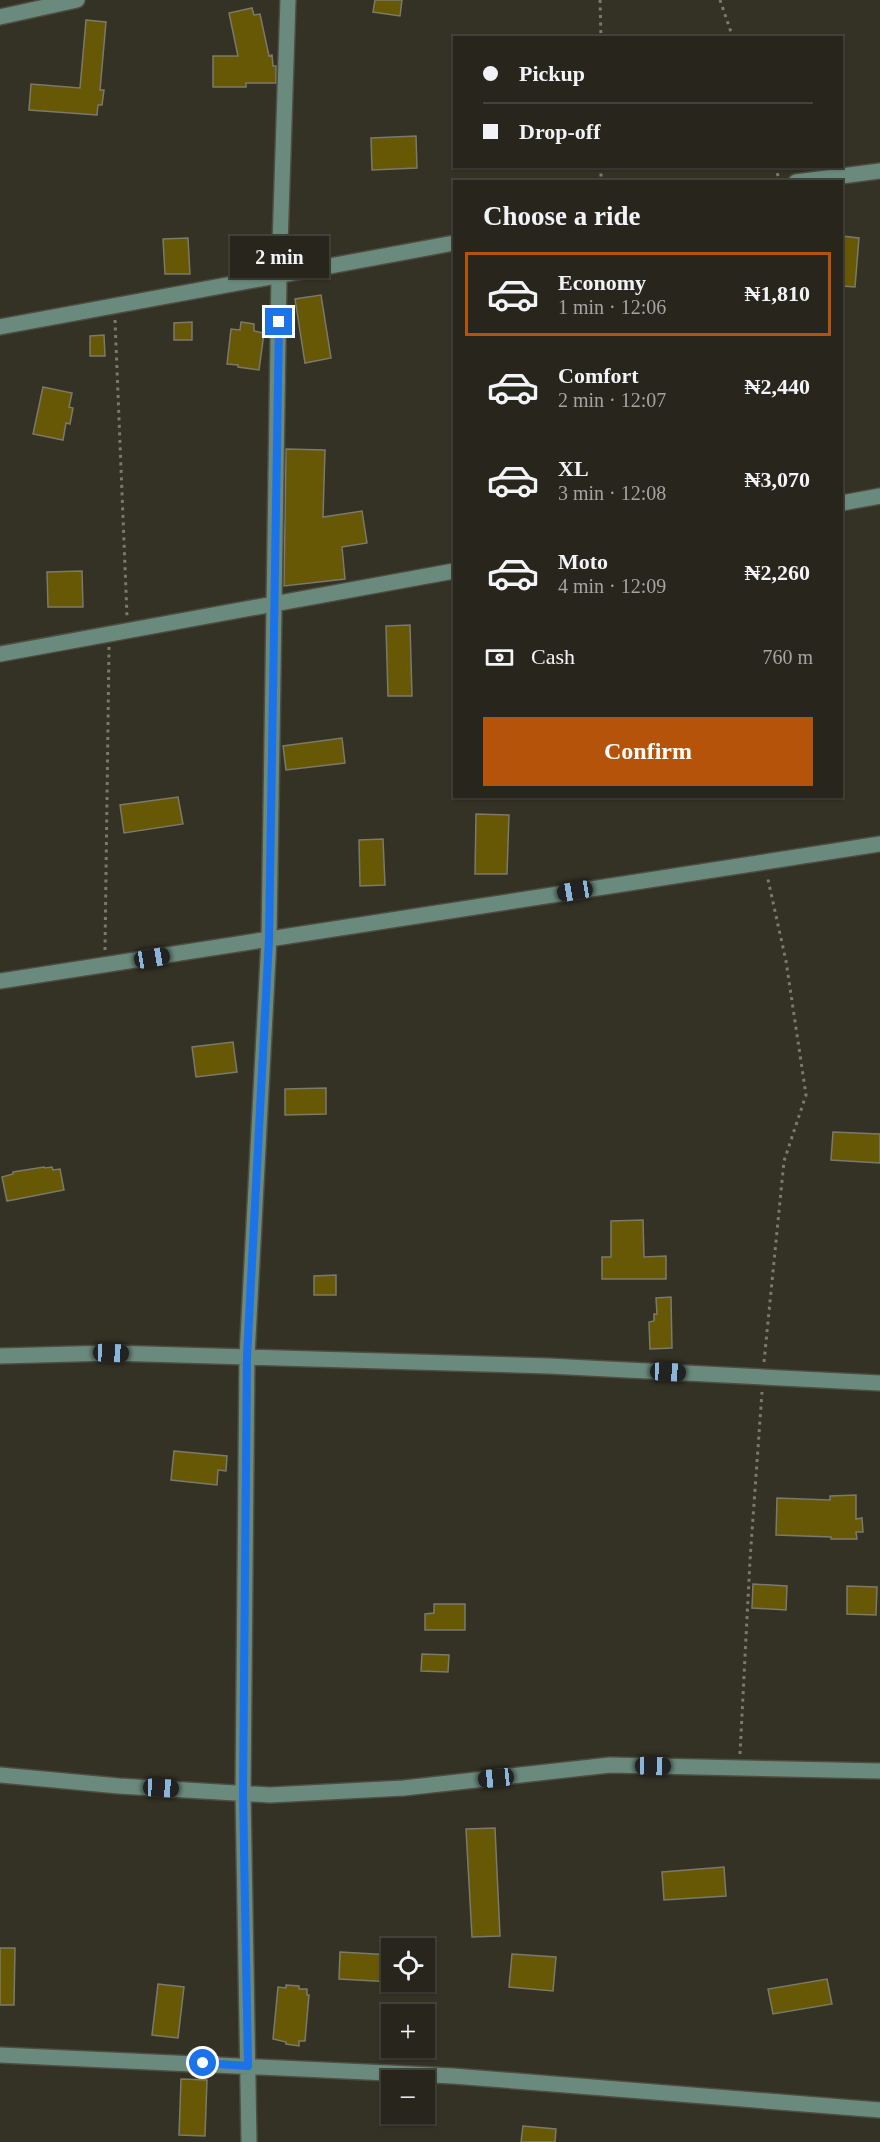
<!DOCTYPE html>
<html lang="en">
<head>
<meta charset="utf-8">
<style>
  body { margin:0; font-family:"Times New Roman",serif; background:#2f2d25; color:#f1f3f6; height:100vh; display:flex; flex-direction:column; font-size:22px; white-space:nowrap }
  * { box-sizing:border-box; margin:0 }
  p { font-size:20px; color:#a4a5a3 }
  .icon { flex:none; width:33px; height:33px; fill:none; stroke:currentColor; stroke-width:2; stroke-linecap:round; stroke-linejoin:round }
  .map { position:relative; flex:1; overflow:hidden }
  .details { position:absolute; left:453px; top:180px; width:390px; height:618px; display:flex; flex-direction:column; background:#27251c; border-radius:0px; box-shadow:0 2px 4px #0004,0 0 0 2px #43423b }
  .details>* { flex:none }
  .top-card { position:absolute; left:453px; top:36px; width:390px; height:132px; border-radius:0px; box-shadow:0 2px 4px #0004,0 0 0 2px #43423b; display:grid; align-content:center; height:132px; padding:0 30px; background:#27251c }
  .buttons { position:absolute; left:381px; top:1938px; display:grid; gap:12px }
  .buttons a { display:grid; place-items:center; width:54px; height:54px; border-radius:0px; background:#27251c; box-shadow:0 2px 4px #0004,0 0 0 2px #43423b; font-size:30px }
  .end { position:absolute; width:27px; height:27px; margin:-14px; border:8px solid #1a73e8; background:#fff; box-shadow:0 0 0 3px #fff }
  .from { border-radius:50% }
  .bubble { position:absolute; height:42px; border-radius:0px; background:#27251c; box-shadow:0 2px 4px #0004,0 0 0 2px #43423b; font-size:20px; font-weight:700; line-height:42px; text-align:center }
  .car { position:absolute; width:18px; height:36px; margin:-18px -9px; border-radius:8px; box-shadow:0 0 4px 2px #0007; background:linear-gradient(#222 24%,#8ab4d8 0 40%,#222 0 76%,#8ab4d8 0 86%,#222 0) }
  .top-card b { display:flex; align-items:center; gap:21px; height:57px; font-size:22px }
  .top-card b+b { border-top:2px solid #43423b }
  .top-card i { width:15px; height:15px; background:#f1f3f6 }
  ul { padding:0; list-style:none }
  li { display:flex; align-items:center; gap:18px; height:84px; margin:0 12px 9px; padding:0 18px; border:3px solid transparent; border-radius:0px }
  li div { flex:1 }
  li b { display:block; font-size:22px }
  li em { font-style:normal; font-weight:700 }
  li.active { border-color:#b45309 }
  li>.icon { width:54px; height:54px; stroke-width:1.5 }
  h2 { padding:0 30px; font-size:27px; line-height:72px }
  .pay { display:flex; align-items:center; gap:15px; height:66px; padding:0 30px; font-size:22px }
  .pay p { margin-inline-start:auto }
  .action { display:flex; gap:12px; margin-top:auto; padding:12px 30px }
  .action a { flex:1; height:69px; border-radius:0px; background:#b45309; color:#fff; font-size:24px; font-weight:700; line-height:69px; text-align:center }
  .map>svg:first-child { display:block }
</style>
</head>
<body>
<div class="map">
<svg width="880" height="2142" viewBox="0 0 880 2142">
  <rect width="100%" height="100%" fill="#343125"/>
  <path fill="#665804" stroke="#7b796b" stroke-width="1.5" d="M375 0H402L400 16 373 12Z
    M252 8 254 15 260 14 269 56 272 55 273 66H276V83H246V87H213V56H238L229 13Z
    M86 20 106 22 100 90H104L102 105H98L97 115 29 110 31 84 80 88Z
    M416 136 417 168 372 170 371 138Z
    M842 236 859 238 855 287 842 286Z
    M188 238 190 274H165L163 239Z
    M321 295 331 358 305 363 295 299Z
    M192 322V340H174V323Z
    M241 322 254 324V331L264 333 259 370 238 367V365L227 364 231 329 240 330Z
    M104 335 105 356H90V336Z
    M43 387 72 393 69 407 73 408 70 424 66 423 63 440 33 434Z
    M286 449 325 450 323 517 362 511 367 543 342 547 345 579 284 586Z
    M82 571 83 607H48L47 572Z
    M410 625 412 696H388L386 626Z
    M342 738 345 763 286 770 283 746Z
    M178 797 183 824 124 833 120 805Z
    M476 814 509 815 507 874H475Z
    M383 839 385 885 360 886 359 840Z
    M233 1042 237 1072 196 1077 192 1047Z
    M326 1088V1114L285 1115V1089Z
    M833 1132 880 1134V1163L831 1160Z
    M44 1167 45 1168 52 1167 53 1170 60 1169 64 1190 7 1201 2 1177 13 1174V1172Z
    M643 1220 644 1257 666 1256V1279H602V1257H611V1221Z
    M336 1275V1295H314V1276Z
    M671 1297 672 1348 650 1349 649 1322 654 1321V1314H657L656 1298Z
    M174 1451 227 1456 226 1471 218 1470 217 1485 171 1480Z
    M856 1495V1519L862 1518 863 1532H856L857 1539H831V1537L776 1535 777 1498 830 1500V1496Z
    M753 1584 787 1586 786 1610 752 1608Z
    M847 1586 877 1587 876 1615 847 1614Z
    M434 1604H465V1630H425V1614L434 1613Z
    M422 1654 449 1655 448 1672 421 1671Z
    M495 1828 500 1936 472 1937 466 1829Z
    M724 1867 726 1896 664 1900 662 1872Z
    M0 1948H15L14 2005H0Z
    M340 1952 392 1955V1982L339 1979Z
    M512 1954 556 1957 553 1991 509 1987Z
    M827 1979 832 2004 773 2014 768 1989Z
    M158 1984 184 1987 178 2038 152 2035Z
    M286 1985 299 1986V1989H307V1995H309L305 2041H299V2046L286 2044V2042L273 2039 278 1987 286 1988Z
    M181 2079 207 2080 205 2136 179 2135Z
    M523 2126 556 2129 555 2142H521Z"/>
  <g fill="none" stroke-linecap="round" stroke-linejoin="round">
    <g stroke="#4f4c41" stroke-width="18">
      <path id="minor" d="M0 17 77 0
        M796 182 880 171
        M0 327 454 243
        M842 503 880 496
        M0 654 454 571
        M0 981 880 844
        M0 1356 111 1353 549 1366 880 1383
        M0 1775 119 1786 270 1795 404 1788 610 1765 880 1771
        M0 2055 453 2076 880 2110
        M249 2142 243 1793 247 1357 269 939 279 275 288 0"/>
    </g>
    <path stroke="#7c7a70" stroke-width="3" stroke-dasharray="3 4.5" stroke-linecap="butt" d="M600 0 601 38
      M720 0 733 38
      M601 166V182
      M775 166 780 182
      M115 320 127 616
      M105 950 109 647
      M764 1362 784 1161 806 1095 786 961 767 875
      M740 1754 750 1560 762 1392"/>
    <use href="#minor" stroke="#6a8a7d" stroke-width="15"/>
  </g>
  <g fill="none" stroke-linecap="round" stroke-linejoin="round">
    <path stroke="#1a73e8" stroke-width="8" d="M203 2063 248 2066 243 1793 247 1357 269 939 279 322"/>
  </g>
</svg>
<div class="buttons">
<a><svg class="icon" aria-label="locate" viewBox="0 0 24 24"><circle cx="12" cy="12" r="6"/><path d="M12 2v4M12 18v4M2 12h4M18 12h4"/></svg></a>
<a>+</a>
<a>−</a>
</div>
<i class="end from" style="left:203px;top:2063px"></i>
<i class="end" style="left:279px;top:322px"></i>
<div class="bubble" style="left:230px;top:236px;width:99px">2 min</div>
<i class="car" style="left:575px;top:891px;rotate:261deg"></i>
<i class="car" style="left:152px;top:958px;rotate:81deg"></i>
<i class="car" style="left:111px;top:1353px;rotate:92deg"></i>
<i class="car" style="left:668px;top:1372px;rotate:93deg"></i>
<i class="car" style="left:653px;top:1766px;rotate:91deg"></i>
<i class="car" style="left:496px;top:1778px;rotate:264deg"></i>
<i class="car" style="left:161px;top:1788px;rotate:93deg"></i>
<div class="top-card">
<b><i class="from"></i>Pickup</b>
<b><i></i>Drop-off</b>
</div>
<section class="details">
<h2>Choose a ride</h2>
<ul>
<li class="active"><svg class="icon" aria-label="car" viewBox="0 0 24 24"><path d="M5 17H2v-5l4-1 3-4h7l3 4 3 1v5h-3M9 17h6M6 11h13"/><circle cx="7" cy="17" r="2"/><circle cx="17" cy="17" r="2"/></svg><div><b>Economy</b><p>1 min · 12:06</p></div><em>₦1,810</em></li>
<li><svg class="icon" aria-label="car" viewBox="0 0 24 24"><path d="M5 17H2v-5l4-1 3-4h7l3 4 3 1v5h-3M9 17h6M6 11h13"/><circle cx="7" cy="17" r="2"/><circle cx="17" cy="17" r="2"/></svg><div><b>Comfort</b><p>2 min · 12:07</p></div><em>₦2,440</em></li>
<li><svg class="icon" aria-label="car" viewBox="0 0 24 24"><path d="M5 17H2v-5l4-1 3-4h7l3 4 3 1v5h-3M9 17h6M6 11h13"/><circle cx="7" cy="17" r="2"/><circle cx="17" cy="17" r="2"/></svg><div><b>XL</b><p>3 min · 12:08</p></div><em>₦3,070</em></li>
<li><svg class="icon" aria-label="car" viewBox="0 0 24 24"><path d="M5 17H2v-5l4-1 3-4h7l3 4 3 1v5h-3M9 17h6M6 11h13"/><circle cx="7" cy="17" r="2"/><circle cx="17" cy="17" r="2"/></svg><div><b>Moto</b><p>4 min · 12:09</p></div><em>₦2,260</em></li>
</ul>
<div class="pay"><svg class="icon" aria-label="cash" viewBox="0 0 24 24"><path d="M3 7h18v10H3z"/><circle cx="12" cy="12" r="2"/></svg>Cash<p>760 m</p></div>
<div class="action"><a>Confirm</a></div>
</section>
</div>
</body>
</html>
